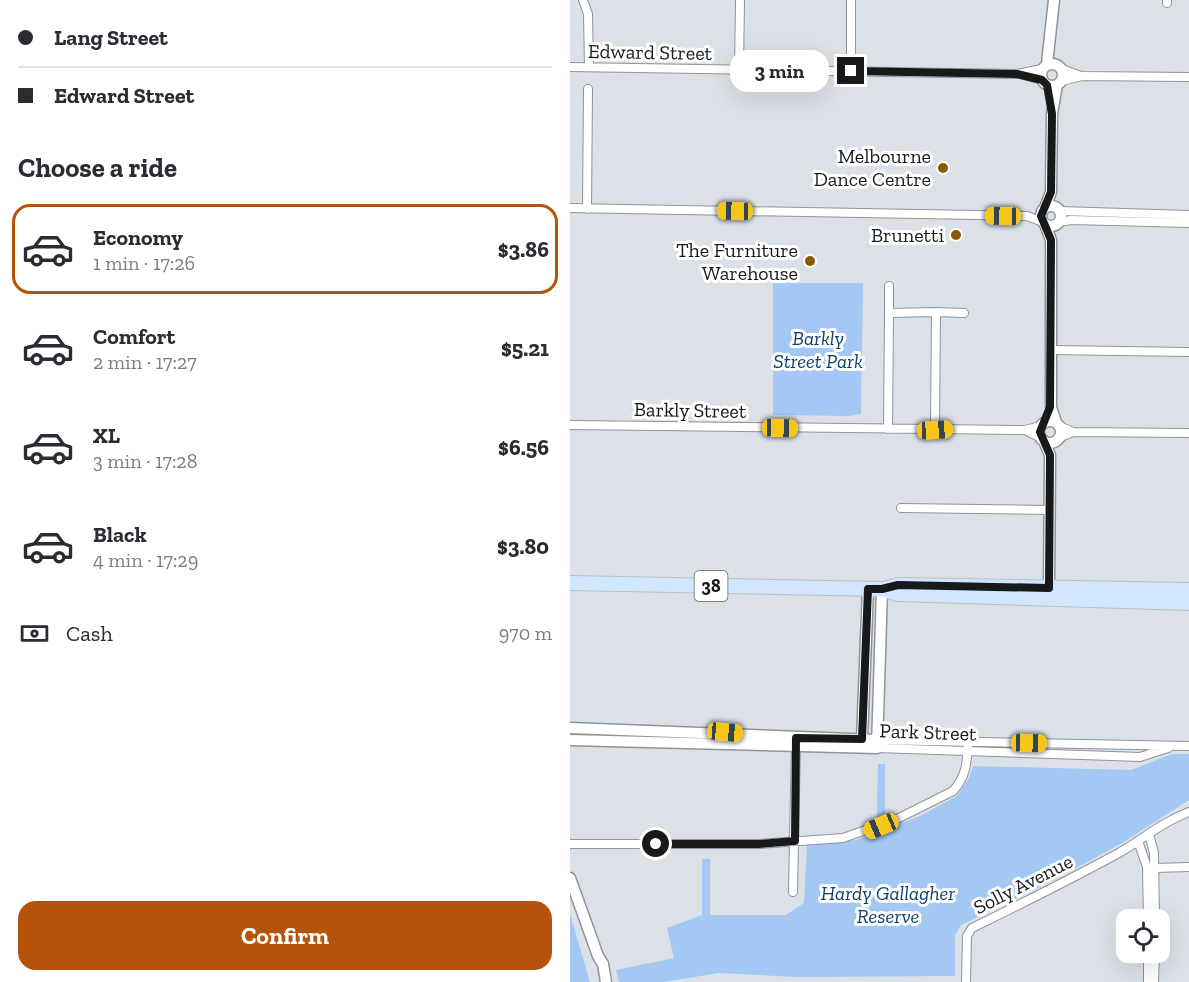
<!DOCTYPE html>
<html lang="en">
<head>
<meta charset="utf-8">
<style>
  body { margin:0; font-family:"Zilla Slab",serif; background:#f7f7f7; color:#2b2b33; height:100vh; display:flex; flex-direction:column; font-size:22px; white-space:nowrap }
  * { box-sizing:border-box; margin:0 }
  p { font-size:20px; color:#7c7c81 }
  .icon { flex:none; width:33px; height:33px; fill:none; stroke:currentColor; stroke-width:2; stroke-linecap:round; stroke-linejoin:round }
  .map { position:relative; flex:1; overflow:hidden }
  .panel { display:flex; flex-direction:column; background:#fff; width:570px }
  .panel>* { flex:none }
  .guide { display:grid; align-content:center; height:132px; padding:0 18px; background:#fff }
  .buttons { position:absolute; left:546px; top:909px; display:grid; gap:12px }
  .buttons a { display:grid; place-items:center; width:54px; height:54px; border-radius:12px; background:#fff; box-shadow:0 6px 24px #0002; font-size:30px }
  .end { position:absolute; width:27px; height:27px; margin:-14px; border:8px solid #17191b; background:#fff; box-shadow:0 0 0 3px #fff }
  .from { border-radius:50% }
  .bubble { position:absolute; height:42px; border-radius:18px; background:#fff; box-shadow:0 6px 24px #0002; font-size:20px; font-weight:700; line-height:42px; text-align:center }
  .car { position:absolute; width:18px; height:36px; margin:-18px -9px; border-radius:8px; box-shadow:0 0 4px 2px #0007; background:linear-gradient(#f5c518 24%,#345 0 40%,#f5c518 0 76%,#345 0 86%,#f5c518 0) }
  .guide b { display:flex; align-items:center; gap:21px; height:57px; font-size:22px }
  .guide b+b { border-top:2px solid #e1e1e2 }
  .guide i { width:15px; height:15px; background:#2b2b33 }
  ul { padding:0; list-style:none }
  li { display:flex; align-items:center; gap:18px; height:90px; margin:0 12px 9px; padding:0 6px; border:3px solid transparent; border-radius:18px }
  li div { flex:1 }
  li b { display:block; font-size:22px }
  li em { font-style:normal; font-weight:700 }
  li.active { border-color:#b45309 }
  li>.icon { width:54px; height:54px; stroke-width:1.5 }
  h2 { padding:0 18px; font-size:27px; line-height:72px }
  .pay { display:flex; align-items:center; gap:15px; height:66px; padding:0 18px; font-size:22px }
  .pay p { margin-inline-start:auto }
  .button { display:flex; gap:12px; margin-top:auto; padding:12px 18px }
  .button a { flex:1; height:69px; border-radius:18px; background:#b45309; color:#fff; font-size:24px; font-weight:700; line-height:69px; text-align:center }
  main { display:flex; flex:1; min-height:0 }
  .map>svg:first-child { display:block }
</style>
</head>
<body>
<main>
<section class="panel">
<div class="guide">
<b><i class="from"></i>Lang Street</b>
<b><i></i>Edward Street</b>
</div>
<h2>Choose a ride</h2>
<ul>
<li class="active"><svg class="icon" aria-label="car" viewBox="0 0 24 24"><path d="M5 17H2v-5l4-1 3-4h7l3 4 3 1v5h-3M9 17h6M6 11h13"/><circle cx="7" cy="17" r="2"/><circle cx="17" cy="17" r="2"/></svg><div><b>Economy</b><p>1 min · 17:26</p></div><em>$3.86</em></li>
<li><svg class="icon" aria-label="car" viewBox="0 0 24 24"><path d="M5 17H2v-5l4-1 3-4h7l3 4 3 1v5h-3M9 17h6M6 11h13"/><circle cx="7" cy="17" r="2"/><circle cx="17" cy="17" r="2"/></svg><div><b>Comfort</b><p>2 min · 17:27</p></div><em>$5.21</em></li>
<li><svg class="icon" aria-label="car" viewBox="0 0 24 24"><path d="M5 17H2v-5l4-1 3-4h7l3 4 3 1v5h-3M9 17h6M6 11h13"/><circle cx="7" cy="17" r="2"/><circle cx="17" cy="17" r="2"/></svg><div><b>XL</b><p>3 min · 17:28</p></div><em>$6.56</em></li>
<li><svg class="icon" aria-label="car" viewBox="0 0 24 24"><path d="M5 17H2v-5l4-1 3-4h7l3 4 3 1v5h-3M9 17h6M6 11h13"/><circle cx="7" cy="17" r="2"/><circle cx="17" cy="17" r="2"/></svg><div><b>Black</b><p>4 min · 17:29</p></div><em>$3.80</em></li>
</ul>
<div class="pay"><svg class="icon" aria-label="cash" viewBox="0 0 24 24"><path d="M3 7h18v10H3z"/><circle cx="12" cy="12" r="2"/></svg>Cash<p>970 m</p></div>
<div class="button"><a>Confirm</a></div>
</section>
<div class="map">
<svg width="619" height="982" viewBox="0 0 619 982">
  <rect width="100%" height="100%" fill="#dce1e8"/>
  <path fill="#a2c8f3" d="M203 283H293L291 414 278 416 203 415Z
    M602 754H619V800L552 843 488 878 391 925 385 935V976L226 977 149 973 93 982H49L46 970 104 958 97 928 132 915V859H140V915H216L234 903 237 845 286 840 350 816 387 796 399 778 403 766 561 770Z
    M308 764H315V814L307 818Z
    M0 914 20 982H0Z"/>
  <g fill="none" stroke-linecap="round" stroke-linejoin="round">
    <g stroke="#8f949a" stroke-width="10">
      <path id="minor" d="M13 0 18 14 19 67
        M597 3V0
        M0 67 447 74 472 69
        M492 69 511 76
        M169 70 170 0
        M281 71V0
        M453 75 472 80
        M492 81 512 76 619 77
        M0 208 457 216 473 222
        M17 209 18 89
        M490 211 619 215
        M489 222 501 220 619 223
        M366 312 394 313
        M319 313V286
        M481 350 619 352
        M0 425 455 430 471 426
        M489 426 503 432
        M318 429 319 313 366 312 365 430
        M455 430 471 438
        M488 438 503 432 619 433
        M331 508 480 510
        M307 740 619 746
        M307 748 570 757 598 748
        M579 834 584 853 585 920
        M568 841 577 867 578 920
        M0 844H189L273 838 327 819 383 791C397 776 397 761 398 742
        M585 868 619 867
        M223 892 226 742
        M396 982 397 936 402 928C451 904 499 880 547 854 572 840 592 822 619 812
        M578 982V952
        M584 982 585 952"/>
    </g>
    <g stroke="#8f949a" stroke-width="13">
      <path id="tertiary" d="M471 75a11 11 0 1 1 22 0a11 11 0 1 1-22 0Z
        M477 64 484 0
        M471 216a10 10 0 1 1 20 0a10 10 0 1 1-20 0Z
        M475 208 481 192 482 114 487 85
        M475 224 481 240V407L486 422
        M469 432a11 11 0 1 1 22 0a11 11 0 1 1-22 0Z
        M474 441 480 455 479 595
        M0 728 307 740
        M292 739 298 589
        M0 740 307 748 312 589
        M0 878 28 956 33 964 36 982"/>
    </g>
    <g stroke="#bebfbf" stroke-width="16">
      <path id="primary" d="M0 583 312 589 328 594 619 603
        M314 589 328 585 619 590"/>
    </g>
    <use href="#minor" stroke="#fff" stroke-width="8"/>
    <use href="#tertiary" stroke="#fff" stroke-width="10"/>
    <use href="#primary" stroke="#d0e6fe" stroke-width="14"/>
  </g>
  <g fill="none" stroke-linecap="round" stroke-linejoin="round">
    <path stroke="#17191b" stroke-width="8" d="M86 844H189L225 841 226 738 292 739 298 589H312L328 585 479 588 480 455 470 432 480 407 481 240 471 216 481 192 482 114 477 85 472 80 447 74 281 71"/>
  </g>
  <g fill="#895800" stroke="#fff" stroke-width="2">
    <circle cx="373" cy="168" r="6"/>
    <circle cx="386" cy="235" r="6"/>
    <circle cx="240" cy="261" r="6"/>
  </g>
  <g text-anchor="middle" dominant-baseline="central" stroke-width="6" stroke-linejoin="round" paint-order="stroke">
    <rect fill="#fff" stroke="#5d5e5f" stroke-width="1.5" x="124.5" y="571" width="33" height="30" rx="4.5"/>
    <g font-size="18" font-weight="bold" fill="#17191b">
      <text x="141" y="586">38</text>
    </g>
    <g font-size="20" fill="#17191b" stroke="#fff">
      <text transform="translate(80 52) rotate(1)">Edward Street</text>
      <text transform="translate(120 410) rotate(1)">Barkly Street</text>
      <text transform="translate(358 732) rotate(2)">Park Street</text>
      <text transform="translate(453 884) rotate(-27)">Solly Avenue</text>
    </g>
    <g font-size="20" fill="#17191b" stroke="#fff" text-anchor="end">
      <text x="361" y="156">Melbourne<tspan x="361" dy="23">Dance Centre</tspan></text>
      <text x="374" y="235">Brunetti</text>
      <text x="228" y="250">The Furniture<tspan x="228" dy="23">Warehouse</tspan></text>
    </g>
    <g font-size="20" font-style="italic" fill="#0e3f6d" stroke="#fff">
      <text x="248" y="338">Barkly<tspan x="248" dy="23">Street Park</tspan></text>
      <text x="318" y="893">Hardy Gallagher<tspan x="318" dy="23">Reserve</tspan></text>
    </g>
  </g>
</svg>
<div class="buttons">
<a><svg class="icon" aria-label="locate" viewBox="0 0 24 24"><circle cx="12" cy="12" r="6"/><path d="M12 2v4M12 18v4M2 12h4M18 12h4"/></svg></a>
</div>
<i class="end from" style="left:86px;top:844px"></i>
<i class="end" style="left:281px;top:71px"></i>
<div class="bubble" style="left:160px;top:50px;width:99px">3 min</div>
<i class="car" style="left:165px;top:211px;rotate:271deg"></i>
<i class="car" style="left:433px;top:216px;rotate:271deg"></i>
<i class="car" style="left:210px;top:428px;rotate:91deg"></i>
<i class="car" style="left:365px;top:430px;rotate:87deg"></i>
<i class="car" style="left:155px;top:732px;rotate:95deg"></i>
<i class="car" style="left:459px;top:743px;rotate:91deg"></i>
<i class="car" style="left:311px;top:826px;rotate:247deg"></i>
</div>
</main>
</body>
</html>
